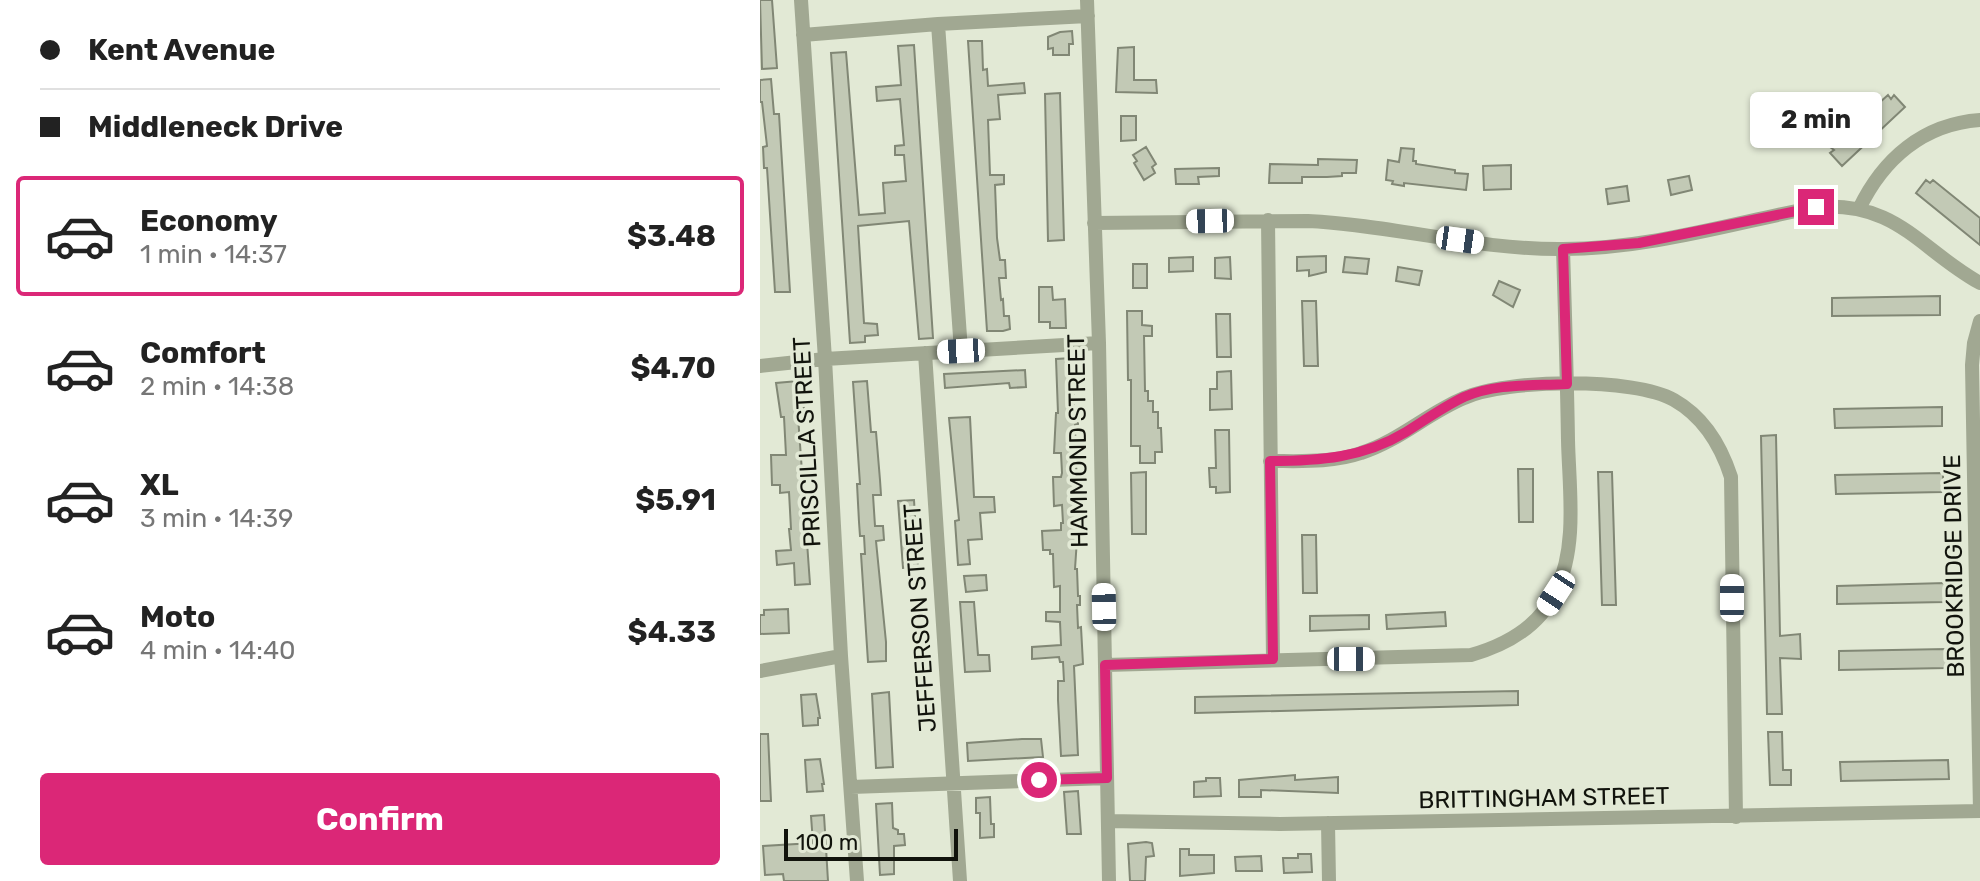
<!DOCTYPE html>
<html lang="en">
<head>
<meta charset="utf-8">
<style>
  body { margin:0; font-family:Rubik,sans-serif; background:#f6f6f6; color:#222; height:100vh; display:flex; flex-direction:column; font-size:30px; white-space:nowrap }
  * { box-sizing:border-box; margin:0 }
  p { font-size:26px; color:#767676 }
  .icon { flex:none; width:44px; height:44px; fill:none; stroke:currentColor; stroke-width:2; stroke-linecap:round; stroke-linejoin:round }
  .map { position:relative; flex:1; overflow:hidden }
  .side { display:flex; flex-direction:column; background:#fff; width:760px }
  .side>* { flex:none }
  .banner { display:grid; align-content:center; height:176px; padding:0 40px; background:#fff }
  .scale { position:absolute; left:24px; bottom:20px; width:174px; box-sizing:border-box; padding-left:8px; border:4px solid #11130c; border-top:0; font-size:22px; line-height:28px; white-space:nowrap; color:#11130c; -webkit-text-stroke:6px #e2e9d5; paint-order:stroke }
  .end { position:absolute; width:36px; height:36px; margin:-18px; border:10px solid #db2777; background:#fff; box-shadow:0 0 0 4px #fff }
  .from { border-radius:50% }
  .bubble { position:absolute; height:56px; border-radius:8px; background:#fff; box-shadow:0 2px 6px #0004; font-size:26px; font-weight:700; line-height:56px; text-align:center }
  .car { position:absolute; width:24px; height:48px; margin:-24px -12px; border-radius:10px; box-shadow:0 0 6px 2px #0007; background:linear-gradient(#fff 24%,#345 0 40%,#fff 0 76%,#345 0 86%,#fff 0) }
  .banner b { display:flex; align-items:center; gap:28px; height:76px; font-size:30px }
  .banner b+b { border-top:2px solid #e0e0e0 }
  .banner i { width:20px; height:20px; background:#222 }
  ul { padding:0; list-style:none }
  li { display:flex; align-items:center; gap:24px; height:120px; margin:0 16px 12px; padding:0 24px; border:4px solid transparent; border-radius:8px }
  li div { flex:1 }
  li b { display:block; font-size:30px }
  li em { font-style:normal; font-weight:700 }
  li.active { border-color:#db2777 }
  li>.icon { width:72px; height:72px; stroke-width:1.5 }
  .primary-button { display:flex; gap:16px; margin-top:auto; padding:16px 40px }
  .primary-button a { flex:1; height:92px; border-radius:8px; background:#db2777; color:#fff; font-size:32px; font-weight:700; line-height:92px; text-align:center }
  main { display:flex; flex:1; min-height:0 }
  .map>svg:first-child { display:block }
</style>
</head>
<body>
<main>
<section class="side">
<div class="banner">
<b><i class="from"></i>Kent Avenue</b>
<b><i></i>Middleneck Drive</b>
</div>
<ul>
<li class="active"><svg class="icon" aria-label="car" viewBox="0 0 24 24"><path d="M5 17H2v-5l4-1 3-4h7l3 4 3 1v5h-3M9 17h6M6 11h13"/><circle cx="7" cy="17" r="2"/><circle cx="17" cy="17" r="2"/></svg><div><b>Economy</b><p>1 min · 14:37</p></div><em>$3.48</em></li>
<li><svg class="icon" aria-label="car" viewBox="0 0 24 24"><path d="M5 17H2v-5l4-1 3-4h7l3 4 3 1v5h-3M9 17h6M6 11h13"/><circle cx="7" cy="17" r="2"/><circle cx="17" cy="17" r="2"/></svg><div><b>Comfort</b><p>2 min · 14:38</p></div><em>$4.70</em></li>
<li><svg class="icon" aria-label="car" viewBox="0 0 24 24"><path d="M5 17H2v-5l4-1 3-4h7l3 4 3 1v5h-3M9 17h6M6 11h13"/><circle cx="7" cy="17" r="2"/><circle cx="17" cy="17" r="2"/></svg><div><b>XL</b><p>3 min · 14:39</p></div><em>$5.91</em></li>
<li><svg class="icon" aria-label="car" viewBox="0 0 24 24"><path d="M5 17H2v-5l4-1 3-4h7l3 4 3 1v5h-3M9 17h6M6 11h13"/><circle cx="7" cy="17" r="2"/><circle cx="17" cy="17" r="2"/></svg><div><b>Moto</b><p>4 min · 14:40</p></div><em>$4.33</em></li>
</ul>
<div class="primary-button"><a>Confirm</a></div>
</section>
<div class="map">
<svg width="1220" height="881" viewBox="0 0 1220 881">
  <rect width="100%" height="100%" fill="#e2e9d5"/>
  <path fill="#c2c9b5" stroke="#818775" stroke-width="2" d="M0 0H12L17 68 2 69Z
    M312 31 313 44H309V55H293V48L288 49V37L300 32Z
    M208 41H222L223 70 227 69 228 86 264 83 265 93 238 95 240 119 228 120 230 175H244V184L235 185 237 238 240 260H245L246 278H239L241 300 243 299 244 316H249L250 329 243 331H227Z
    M154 45 173 338 159 339 149 221 98 226 104 323 117 324 118 335 105 336V342L90 343 71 53 86 52 99 215 125 213 123 183 146 181 144 155H135V146L144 145 140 99 117 101 116 87 141 85 138 46Z
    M374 47V80H396L397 93 356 92 358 48Z
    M11 79 14 114H19L30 292H15L7 168H4L3 147 7 146 2 102H0V80Z
    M300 93 304 240 288 241 285 94Z
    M1128 95 1131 99 1134 95 1145 107 1082 166 1070 153 1074 150 1070 147Z
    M361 116H376V140L361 141Z
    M386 147 396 164 392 167 395 173 384 180 374 163 377 161 373 155Z
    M641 148 654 149 653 161H656V164L695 170V173L708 174 706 190 644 183V186L632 184 633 181 626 180 628 160 639 162Z
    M558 159 597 160 596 173H582V176L567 177H542V183H509L510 164 558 165Z
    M751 165V189L724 190 723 166Z
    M459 168V176L438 177 439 184H416L415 169Z
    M929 176 932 190 911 195 908 180Z
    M1166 180 1170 183 1173 180 1220 218V245L1156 193Z
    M867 186 869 201 848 204 846 189Z
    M566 256V272L549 276V270L537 271V257Z
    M433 257V271L409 272V258Z
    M470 257 471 279 455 278V258Z
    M585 257 609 259 607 274 583 272Z
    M373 264H387V288H373Z
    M638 267 662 271 659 285 636 281Z
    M739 281 760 290 753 307 733 295Z
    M279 287H292L293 300 305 299 306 328H290V322H279Z
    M1180 296V315L1072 316V298Z
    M542 301H556L558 366H544Z
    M367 311H382V325L392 326V336H384L385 391H388V401H393V412H398V428H401L402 452H395V463H380V446H371V380H368Z
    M456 314H470L471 357H457Z
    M312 358 314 413 318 412V424L315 425 318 524 315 569H317L318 596H320V605H317L318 628 321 627 323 664 314 666 318 755 301 756 298 700V681H304L303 662H300L299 657 272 659V647L301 645 300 622 286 621V612H300V586L294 587 293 554H290V550H283L282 531 301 530V523H303L302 505 294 506 293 477H301L302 473 301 453H294L296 413H298L296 359Z
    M265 370 266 387 250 388 249 383 185 388 184 374Z
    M471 371 472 409 450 410V389H457V372Z
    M38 381 40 404 44 405V414L38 416 50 584 35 585 34 563 17 565 16 551 31 550 29 529H31L29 492 20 493V485H12L11 455H26L24 417H21L16 383Z
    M107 381 111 432H116L120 480 121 495H113L115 526H123L124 540 116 541 126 642V661L108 662 101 554H105L104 536H100L99 522 97 484H100L93 382Z
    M1182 407V426L1075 428 1074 409Z
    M210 417 214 497H234L235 512 220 513 222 539 208 540 210 564 198 565 195 521 199 520 189 418Z
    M455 430H469L470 492 456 493V487H450L449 468H456Z
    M1016 435 1020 636 1040 634 1041 659 1020 658 1022 714H1007L1001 436Z
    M758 469H773V522H759Z
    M386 472V534H372L371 473Z
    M838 472H852L856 605H842Z
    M1183 473V492L1076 494 1075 475Z
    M154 500 158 567 143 568 138 501Z
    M542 535H556L557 593H543Z
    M226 575 227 590 206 592 204 576Z
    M1185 583V602L1077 604V586Z
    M200 602H214L218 655H229L230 671 205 672Z
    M28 609 29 633 0 634V615H4V610Z
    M685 612 686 626 627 629 626 615Z
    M609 615V629L550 631V616Z
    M1186 649V668L1079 670V651Z
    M758 691V705L435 713V697Z
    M129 692 133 767 116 768 112 694Z
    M56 694 60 718H58V725L43 726 41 695Z
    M1008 732H1022L1023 770H1031V785H1010Z
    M0 734H8L11 801H0Z
    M262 739H281L283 757 208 761 207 743Z
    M60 759 64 784H62L63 791 47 792 45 760Z
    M1188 760 1189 779 1081 781 1080 762Z
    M535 775V780L578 777V793L501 790V797H479V780Z
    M446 778H460L461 796 434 797V782L446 781Z
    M318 791 321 834H307L304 792Z
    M230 797 231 824H234V837L220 838V813H216V798Z
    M132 803 133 828 138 830V834H144L145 845 134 846V874L120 875 116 804Z
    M64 815 68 881H24L23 874 5 875 3 846 53 843 51 816Z
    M386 842 392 843 394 856 386 857 385 881H370L368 844Z
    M420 849H429V855H454V873L420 876Z
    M538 854H551L552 872 524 873 523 858H538Z
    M501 856 502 871H476L475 857Z"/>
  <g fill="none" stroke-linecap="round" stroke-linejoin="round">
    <path stroke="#a1a892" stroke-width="14" d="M41 0 65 359 81 656 97 881
      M327 0 339 343 349 881
      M178 24 201 351
      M43 35 178 24 328 16
      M1099 209C1123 159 1163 124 1220 120
      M508 220 513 659
      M334 223 548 221C633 225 717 250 803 249 889 249 973 223 1056 207 1137 201 1159 249 1220 283
      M165 353 200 881
      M0 366 65 359 339 343
      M510 461C541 461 572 463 601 453 639 441 668 413 704 398 746 379 874 377 914 400 944 417 961 446 971 477L976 817
      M345 665 711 655C746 645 780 626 796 591 818 546 809 488 808 440 807 376 805 313 803 249
      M0 671 81 656
      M91 787 347 778
      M348 821 520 824 1220 811 1212 365 1214 343 1220 321
      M568 823 569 881"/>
  </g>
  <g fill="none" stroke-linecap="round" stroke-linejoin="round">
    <path stroke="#db2777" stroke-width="10" d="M279 780 347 778 345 665 513 659 510 461C559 461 603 458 646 432 665 420 683 407 704 397 736 383 772 386 807 384L803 249 879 243 1056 207"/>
  </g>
  <g text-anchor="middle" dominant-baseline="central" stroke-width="7" stroke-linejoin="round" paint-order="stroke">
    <g font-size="24" fill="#11130c" stroke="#e2e9d5">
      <text transform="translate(318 441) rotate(-91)">HAMMOND STREET</text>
      <text transform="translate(47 442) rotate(-93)">PRISCILLA STREET</text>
      <text transform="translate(1194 566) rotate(-91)">BROOKRIDGE DRIVE</text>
      <text transform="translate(160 618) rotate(-94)">JEFFERSON STREET</text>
      <text transform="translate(784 798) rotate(-1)">BRITTINGHAM STREET</text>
    </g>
  </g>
</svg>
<div class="scale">100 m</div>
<i class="end from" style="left:279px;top:780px"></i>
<i class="end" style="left:1056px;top:207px"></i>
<div class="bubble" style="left:990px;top:92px;width:132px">2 min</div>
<i class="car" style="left:450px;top:221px;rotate:269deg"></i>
<i class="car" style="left:700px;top:240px;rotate:98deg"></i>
<i class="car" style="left:201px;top:351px;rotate:267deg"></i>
<i class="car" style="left:796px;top:593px;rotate:213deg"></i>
<i class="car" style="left:972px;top:598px;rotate:0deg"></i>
<i class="car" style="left:344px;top:607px;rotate:359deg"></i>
<i class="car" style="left:591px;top:659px;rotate:90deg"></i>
</div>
</main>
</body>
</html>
